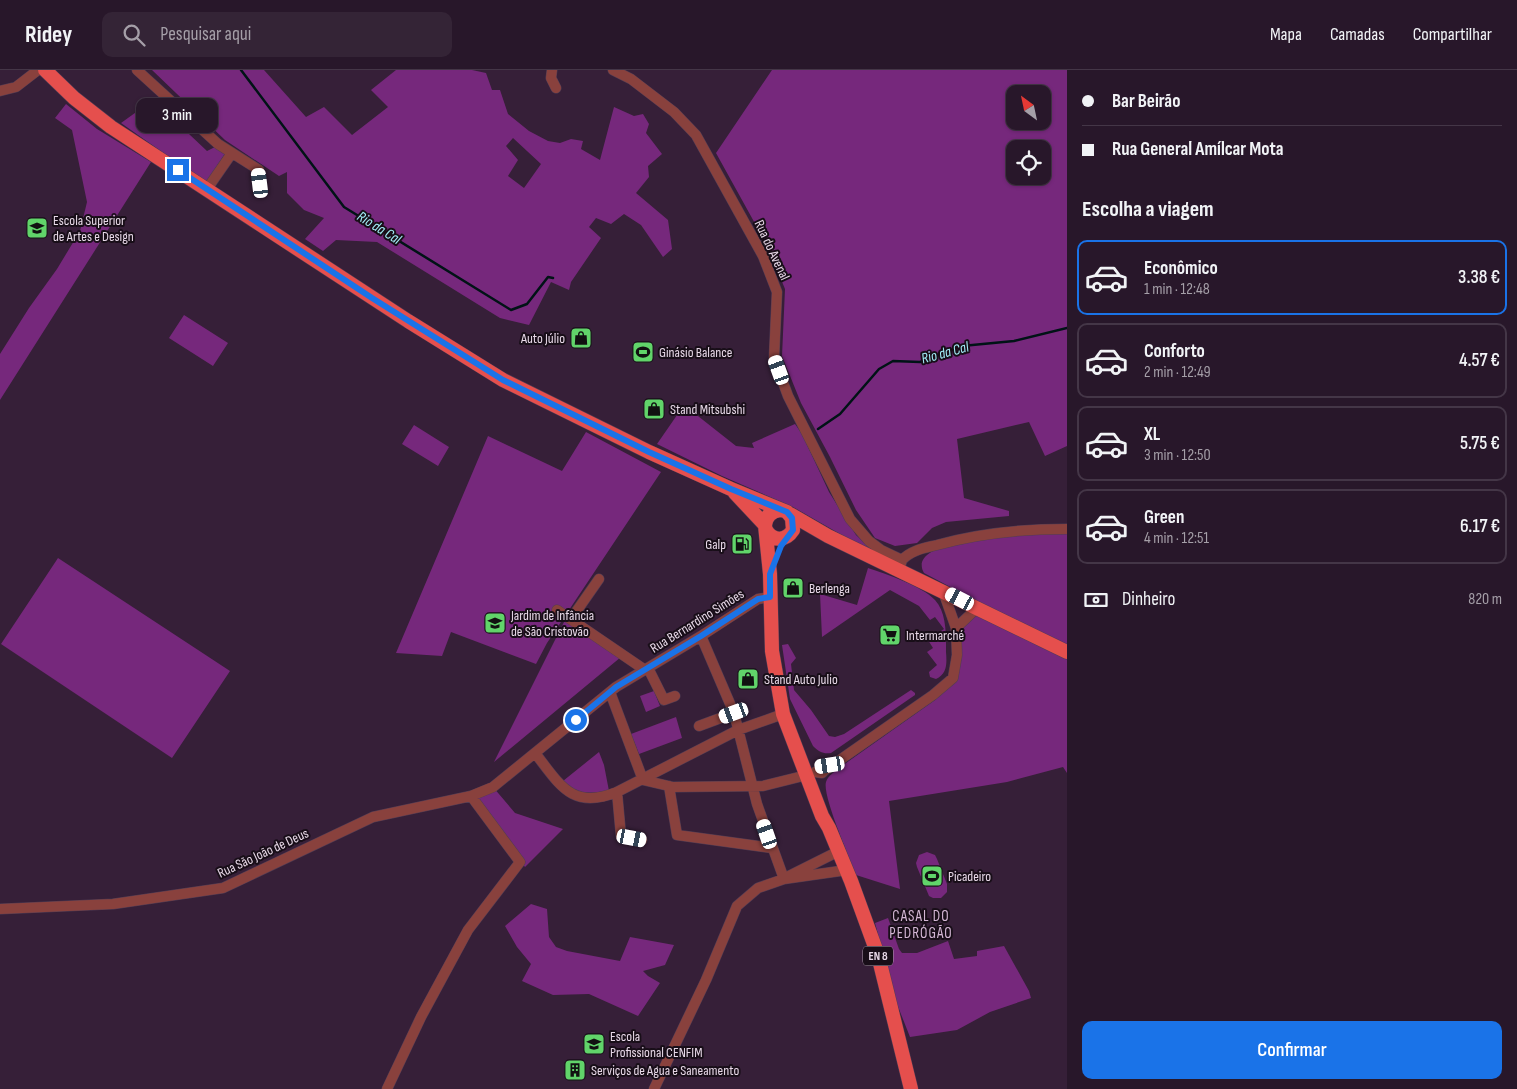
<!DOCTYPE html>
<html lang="pt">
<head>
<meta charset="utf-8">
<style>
  body { margin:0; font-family:"Sofia Sans Condensed",sans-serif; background:#342436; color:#f1f3f6; height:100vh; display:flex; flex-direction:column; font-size:19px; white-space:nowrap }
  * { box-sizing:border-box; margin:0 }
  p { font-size:16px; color:#a59fa8 }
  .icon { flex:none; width:28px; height:28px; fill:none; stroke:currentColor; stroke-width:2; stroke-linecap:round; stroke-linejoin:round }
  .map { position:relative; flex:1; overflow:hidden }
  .details { display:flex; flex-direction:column; background:#28172a; width:450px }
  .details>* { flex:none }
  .guide { display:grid; align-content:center; height:110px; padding:0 15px; background:#28172a }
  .needle { width:32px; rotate:327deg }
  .fabs { position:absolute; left:1006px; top:15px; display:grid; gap:10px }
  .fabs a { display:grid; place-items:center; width:45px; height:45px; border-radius:10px; background:#28172a; box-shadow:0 1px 4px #0004,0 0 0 1px #443647; font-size:25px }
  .end { position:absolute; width:22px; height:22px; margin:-11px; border:6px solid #1a73e8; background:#fff; box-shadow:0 0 0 2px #fff }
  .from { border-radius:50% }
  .bubble { position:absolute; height:35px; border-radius:10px; background:#28172a; box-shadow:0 1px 4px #0004,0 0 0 1px #443647; font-size:16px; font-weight:600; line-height:35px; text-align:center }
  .car { position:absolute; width:15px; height:30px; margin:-15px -8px; border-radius:6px; box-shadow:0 0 4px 1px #0007; background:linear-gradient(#fff 24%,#345 0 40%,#fff 0 76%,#345 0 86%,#fff 0) }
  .guide b { display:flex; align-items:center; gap:18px; height:48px; font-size:19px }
  .guide b+b { border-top:1px solid #443647 }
  .guide i { width:12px; height:12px; background:#f1f3f6 }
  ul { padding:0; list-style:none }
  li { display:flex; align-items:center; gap:15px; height:75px; margin:0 10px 8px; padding:0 5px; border:2px solid #443647; border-radius:10px }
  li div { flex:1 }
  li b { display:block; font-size:19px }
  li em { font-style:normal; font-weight:600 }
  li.selected { border-color:#1a73e8 }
  li>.icon { width:45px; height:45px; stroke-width:1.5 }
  h2 { padding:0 15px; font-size:22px; line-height:60px }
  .pay { display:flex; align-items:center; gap:12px; height:55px; padding:0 15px; font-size:19px }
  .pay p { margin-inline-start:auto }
  .action { display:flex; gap:10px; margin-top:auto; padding:10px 15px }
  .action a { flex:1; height:58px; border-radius:10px; background:#1a73e8; color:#fff; font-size:20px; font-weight:600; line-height:58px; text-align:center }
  header { display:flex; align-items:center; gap:30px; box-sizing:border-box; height:70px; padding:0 25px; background:#28172a; border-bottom:1px solid #443647 }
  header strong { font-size:24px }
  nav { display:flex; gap:28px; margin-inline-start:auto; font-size:18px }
  .search { width:350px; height:45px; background:#342436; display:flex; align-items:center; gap:12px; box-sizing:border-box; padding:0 18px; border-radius:10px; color:#a59fa8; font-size:19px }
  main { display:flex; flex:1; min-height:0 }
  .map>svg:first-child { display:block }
</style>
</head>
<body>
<header>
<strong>Ridey</strong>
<div class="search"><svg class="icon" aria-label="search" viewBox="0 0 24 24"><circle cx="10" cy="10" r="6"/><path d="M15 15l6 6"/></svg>Pesquisar aqui</div>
<nav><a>Mapa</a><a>Camadas</a><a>Compartilhar</a></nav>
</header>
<main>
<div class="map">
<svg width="1067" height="1019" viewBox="0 0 1067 1019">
  <rect width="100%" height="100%" fill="#361f38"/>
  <path fill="#76287c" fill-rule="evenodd" d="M152 0H264L306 47 324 37 352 65 388 37 371 20 396 0H472L486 3 492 20H500L508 44 529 61 548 71 560 73 571 69 583 71 581 79 600 90 614 37 634 46 643 44 649 54 646 63 662 84 648 96 649 107 636 123 668 150 672 179 663 187 641 155 624 144 611 154 596 148 589 157 601 168 571 212 569 220 551 212 529 255 500 248 377 172 336 170 323 181 305 169 324 148 304 140 287 123V102L279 106 225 70ZM513 68 541 94 524 118 508 106 518 90 506 76Z
    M772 0H1067V376L1045 386 1029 352 957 369 964 428 1009 441V446L946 452 932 458 917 473 895 476 875 468 856 440 830 387 801 333 782 286 785 219 768 177 716 83ZM1015 24H1042V51H1015ZM1015 79H1042V106H1015Z
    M153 30 207 81 217 76 226 82 206 113 121 53Z
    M66 34 97 59 151 92 0 330V284L29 238 57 199 80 161 87 132 72 60 55 48Z
    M184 245 228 273 213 296 169 268Z
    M684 335 736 376 754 378 752 373 795 354 802 364 829 422 856 465 868 476 891 488 861 476 793 437 722 406 657 374Z
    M414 355 449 377 438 396 402 374Z
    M586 362 661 402 547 573 536 594 451 562 442 586 396 583 488 366 562 401Z
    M1041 463H1067V579L924 503C904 468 1023 464 1041 463Z
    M58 488 230 601 172 688 1 574Z
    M868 498C886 504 922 516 935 530 947 543 946 566 946 582 947 594 947 604 936 609L930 607 929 602 937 595 927 582 933 578 928 570 944 559 935 547 930 550 919 536 890 520 822 567 820 524 857 535Z
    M976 541 1067 587V703L1063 697 1007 712 889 731 900 819 856 805C850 789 822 725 826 712 828 705 835 702 839 698L935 630 953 608 956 558Z
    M566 548 621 587 494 692Z
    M788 574 796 588 791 594 794 620 811 640 829 666 835 667 844 664 911 620 915 623V625L831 683C823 684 819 682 813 676L790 629 782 575Z
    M654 621 660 636 646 642 640 626Z
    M676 647 682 668 639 684 631 664Z
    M599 682 604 695 609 721C590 723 579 726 563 711Z
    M493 717 515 743 563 759 525 797 471 726Z
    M927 782 935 785 937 789 947 814V822L941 828H933L929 826 917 797 916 793 919 785Z
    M531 834 547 839 549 867 556 877 567 881 620 891 630 867 674 875 665 895 643 901 648 906 660 913 638 946 589 924 553 925 522 911 531 894 517 877 505 856Z
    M888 848 899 879 902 883H917L948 871 954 889 977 886V881L1004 876 1029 921 1031 928 990 942 957 960 910 967 897 934 875 853Z"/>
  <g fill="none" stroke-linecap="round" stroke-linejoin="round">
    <path stroke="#001316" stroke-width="2.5" d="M241 0 344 137 511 240 527 234 548 207 553 208
      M818 359 840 344 879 299 893 291 920 292 962 276 1014 271 1067 258"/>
    <g stroke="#523d54" stroke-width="11">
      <path id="minor" d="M137 0 218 74 259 100 260 113
        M552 0 551 8 556 18
        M613 0 631 9 674 42 696 65 763 186 777 222 774 288 788 326 850 449 869 471 881 480 902 490 899 501
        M0 21 16 17 38 0
        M207 119 232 83
        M902 490C911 480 925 478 937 475 979 463 1023 459 1067 459
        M557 540 645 600
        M571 549 599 509
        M956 558 977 538
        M701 566 734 643 757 734 784 809
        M648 598 664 630 675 626
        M610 622 643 710
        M699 656 734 643
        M535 683C560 715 572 740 617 722L738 660 783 644
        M815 702 822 703 824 701 933 625 953 608 957 585 956 558 943 521
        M643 710 673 717 763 716 807 705
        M669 716 677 765 772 778
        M617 722 621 766 642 770
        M789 806 839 781
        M0 839 113 834 223 818 373 747 471 726 493 717 616 617 701 566 758 529 770 527
        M387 1019 421 947 468 860 520 792 471 726
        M654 1019 706 910 737 836 758 818 784 809 847 800"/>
    </g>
    <g stroke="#523d54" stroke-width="15">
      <path id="major" d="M45 0 74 28 111 57 408 251 503 310 649 382 731 419 787 442 792 448 793 460C786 471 773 472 766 460
        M735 423 765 455
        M780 440C771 441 766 446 765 455L770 504 772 581 783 644 822 746 829 758 851 811 878 885 911 1019
        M790 444 828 466 1067 582"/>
    </g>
    <use href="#minor" stroke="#89413d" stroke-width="10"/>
    <use href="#major" stroke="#e54f4d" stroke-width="14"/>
  </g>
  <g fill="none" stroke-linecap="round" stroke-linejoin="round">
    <path stroke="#1a73e8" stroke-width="6" d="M178 100 372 228 503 310 649 382 731 419 787 442 792 448 793 460 781 476 770 504V527L758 529 701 566 616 617 576 650"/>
  </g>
  <defs>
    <g id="university-square" transform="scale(1.125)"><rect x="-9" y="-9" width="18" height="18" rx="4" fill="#61d46a" stroke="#180e18"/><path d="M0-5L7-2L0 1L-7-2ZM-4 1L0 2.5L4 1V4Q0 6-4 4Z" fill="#111"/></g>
    <g id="shop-square" transform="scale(1.125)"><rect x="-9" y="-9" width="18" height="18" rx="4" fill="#61d46a" stroke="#180e18"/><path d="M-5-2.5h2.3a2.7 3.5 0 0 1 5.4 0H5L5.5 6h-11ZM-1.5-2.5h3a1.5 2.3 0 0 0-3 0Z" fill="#111"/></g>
    <g id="stadium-square" transform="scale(1.125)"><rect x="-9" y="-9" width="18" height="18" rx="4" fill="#61d46a" stroke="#180e18"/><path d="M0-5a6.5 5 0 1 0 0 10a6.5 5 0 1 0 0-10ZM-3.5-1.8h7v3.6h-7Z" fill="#111"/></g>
    <g id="fuel-square" transform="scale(1.125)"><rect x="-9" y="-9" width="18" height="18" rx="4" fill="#61d46a" stroke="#180e18"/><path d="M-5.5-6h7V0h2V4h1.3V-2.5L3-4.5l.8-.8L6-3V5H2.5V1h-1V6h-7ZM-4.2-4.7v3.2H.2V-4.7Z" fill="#111"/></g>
    <g id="school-square" transform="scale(1.125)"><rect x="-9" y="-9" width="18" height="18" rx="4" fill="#61d46a" stroke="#180e18"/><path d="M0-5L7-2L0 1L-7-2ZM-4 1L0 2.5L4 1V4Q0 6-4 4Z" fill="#111"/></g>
    <g id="supermarket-square" transform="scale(1.125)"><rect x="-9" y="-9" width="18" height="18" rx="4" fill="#61d46a" stroke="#180e18"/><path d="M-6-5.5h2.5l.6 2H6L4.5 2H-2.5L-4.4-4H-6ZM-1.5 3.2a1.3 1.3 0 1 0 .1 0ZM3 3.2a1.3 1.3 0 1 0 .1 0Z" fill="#111"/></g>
    <g id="building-square" transform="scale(1.125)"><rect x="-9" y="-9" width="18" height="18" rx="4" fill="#61d46a" stroke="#180e18"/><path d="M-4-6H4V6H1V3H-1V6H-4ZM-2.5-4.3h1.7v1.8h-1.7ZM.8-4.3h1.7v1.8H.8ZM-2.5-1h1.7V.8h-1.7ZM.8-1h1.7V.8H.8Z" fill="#111"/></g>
  </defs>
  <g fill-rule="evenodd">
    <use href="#university-square" x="37" y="158"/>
    <use href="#shop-square" x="581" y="268"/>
    <use href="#stadium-square" x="643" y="282"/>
    <use href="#shop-square" x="654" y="339"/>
    <use href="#fuel-square" x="742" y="474"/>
    <use href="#shop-square" x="793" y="518"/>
    <use href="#school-square" x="495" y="553"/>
    <use href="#supermarket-square" x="890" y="565"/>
    <use href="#shop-square" x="748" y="609"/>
    <use href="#stadium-square" x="932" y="806"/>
    <use href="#university-square" x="594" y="974"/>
    <use href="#building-square" x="575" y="1000"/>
  </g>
  <g text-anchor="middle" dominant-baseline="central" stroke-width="4" stroke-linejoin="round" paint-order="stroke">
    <rect fill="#180e18" stroke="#aa9caa" stroke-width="1" x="863" y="876.5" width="30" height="19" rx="4"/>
    <g font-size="12" font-weight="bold" fill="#e8d9e8">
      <text x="878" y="886">EN 8</text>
    </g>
    <g font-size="14" fill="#e8d9e8" stroke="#180e18" text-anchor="start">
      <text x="53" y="150">Escola Superior<tspan x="53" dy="16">de Artes e Design</tspan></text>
      <text x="565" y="268" text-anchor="end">Auto Júlio</text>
      <text x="659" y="282">Ginásio Balance</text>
      <text x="670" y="339">Stand Mitsubshi</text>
      <text x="726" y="474" text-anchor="end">Galp</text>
      <text x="809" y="518">Berlenga</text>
      <text x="511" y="545">Jardim de Infância<tspan x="511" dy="16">de São Cristovão</tspan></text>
      <text x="906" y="565">Intermarché</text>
      <text x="764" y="609">Stand Auto Julio</text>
      <text x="948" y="806">Picadeiro</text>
      <text x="610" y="966">Escola<tspan x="610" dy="16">Profissional CENFIM</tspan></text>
      <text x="591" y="1000">Serviços de Agua e Saneamento</text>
    </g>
    <g font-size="14" fill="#e8d9e8" stroke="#180e18">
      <text transform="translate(772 180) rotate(65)">Rua do Avenal</text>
      <text transform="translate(697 551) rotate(-32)">Rua Bernardino Simões</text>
      <text transform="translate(263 783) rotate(-25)">Rua São João de Deus</text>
    </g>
    <g font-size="15" font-style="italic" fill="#a2eef7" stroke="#180e18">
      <text transform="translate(379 158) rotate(32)">Rio da Cal</text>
      <text transform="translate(945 283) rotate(-15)">Rio da Cal</text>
    </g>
    <g font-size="15" letter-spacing="1" fill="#d4b7d5" stroke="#180e18">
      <text x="921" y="846">CASAL DO<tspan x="921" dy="17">PEDRÓGÃO</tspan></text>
    </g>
  </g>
</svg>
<div class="fabs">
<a><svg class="needle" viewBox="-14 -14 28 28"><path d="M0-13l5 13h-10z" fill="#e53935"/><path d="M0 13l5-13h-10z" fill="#a59fa8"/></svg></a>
<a><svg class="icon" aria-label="locate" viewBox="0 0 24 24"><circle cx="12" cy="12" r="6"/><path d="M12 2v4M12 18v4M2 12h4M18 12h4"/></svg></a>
</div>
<i class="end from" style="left:576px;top:650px"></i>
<i class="end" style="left:178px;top:100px"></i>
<div class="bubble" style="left:136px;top:28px;width:82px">3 min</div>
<i class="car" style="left:260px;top:113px;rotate:353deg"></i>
<i class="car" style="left:779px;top:300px;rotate:340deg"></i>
<i class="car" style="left:960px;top:529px;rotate:297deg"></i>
<i class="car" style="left:734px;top:643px;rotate:250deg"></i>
<i class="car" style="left:830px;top:695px;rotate:261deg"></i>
<i class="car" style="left:767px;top:764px;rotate:341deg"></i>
<i class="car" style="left:632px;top:768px;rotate:101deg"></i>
</div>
<section class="details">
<div class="guide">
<b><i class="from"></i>Bar Beirão</b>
<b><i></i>Rua General Amílcar Mota</b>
</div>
<h2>Escolha a viagem</h2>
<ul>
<li class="selected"><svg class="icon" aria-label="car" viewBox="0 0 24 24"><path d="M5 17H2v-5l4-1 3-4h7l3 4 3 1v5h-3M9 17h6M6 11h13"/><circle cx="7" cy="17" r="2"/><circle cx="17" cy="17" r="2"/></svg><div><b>Econômico</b><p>1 min · 12:48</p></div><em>3.38 €</em></li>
<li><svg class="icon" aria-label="car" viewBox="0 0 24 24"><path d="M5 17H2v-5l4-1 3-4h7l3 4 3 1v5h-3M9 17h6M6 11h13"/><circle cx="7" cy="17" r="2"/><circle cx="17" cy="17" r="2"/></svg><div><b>Conforto</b><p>2 min · 12:49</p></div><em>4.57 €</em></li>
<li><svg class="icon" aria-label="car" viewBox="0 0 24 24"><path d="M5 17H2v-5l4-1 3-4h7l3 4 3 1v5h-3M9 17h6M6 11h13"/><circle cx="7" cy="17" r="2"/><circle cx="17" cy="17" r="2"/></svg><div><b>XL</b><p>3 min · 12:50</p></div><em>5.75 €</em></li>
<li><svg class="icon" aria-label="car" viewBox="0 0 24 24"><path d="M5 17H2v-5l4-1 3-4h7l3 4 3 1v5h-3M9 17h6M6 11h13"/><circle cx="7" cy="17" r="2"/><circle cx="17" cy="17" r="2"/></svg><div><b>Green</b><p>4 min · 12:51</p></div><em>6.17 €</em></li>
</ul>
<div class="pay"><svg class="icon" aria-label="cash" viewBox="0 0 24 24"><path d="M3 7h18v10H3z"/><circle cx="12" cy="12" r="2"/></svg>Dinheiro<p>820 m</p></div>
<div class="action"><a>Confirmar</a></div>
</section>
</main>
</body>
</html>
